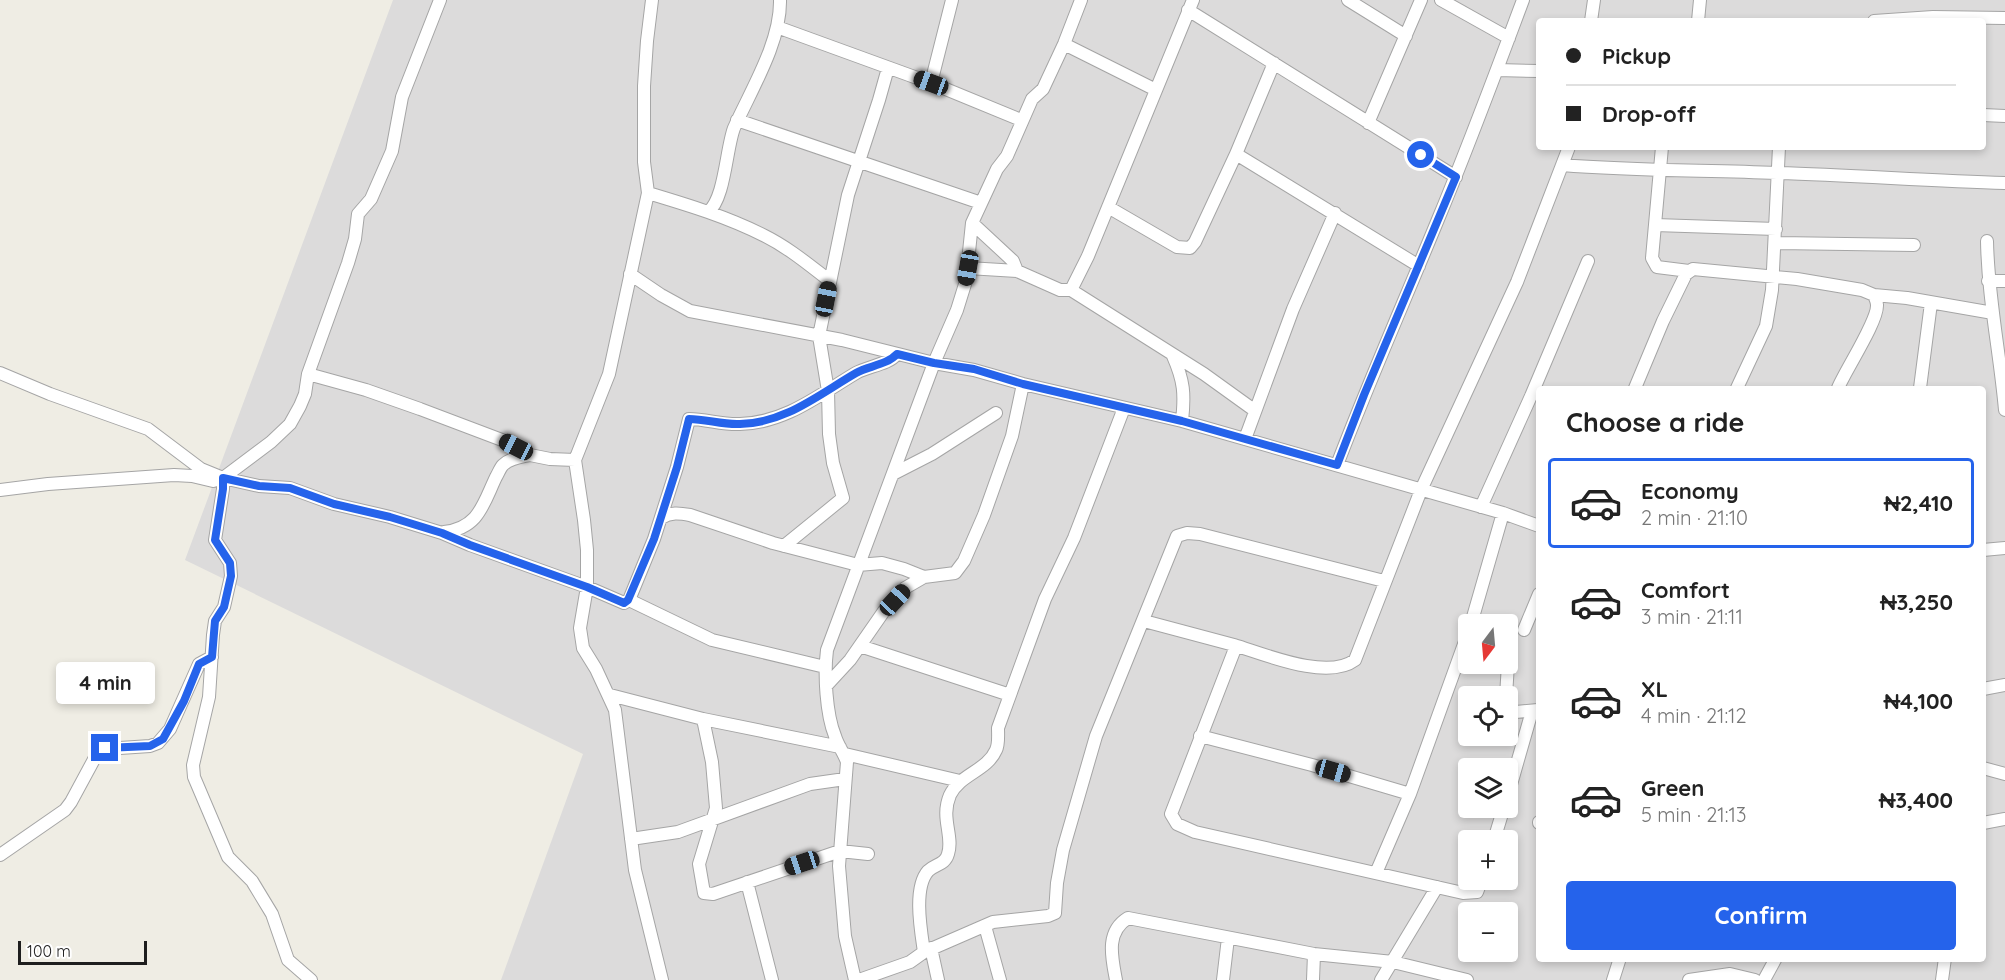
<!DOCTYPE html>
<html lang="en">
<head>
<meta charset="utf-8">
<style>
  body { margin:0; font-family:Quicksand,sans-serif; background:#f6f6f6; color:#222; height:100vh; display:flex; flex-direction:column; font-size:22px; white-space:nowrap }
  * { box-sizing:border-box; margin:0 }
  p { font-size:20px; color:#767676 }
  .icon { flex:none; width:33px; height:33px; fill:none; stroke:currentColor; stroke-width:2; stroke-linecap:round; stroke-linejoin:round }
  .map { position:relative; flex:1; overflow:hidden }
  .side { position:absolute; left:1536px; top:386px; width:450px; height:576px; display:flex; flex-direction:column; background:#fff; border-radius:6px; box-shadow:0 3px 9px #0003 }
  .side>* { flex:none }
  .top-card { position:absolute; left:1536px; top:18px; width:450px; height:132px; border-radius:6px; box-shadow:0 3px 9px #0003; display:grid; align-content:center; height:132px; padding:0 30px; background:#fff }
  .needle { width:39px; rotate:196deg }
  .fabs { position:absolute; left:1458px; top:614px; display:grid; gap:12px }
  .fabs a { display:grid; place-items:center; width:60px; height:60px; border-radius:6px; background:#fff; box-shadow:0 3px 9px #0003; font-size:30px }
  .scale { position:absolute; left:18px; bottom:15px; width:129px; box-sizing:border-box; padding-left:6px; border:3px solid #1e1e1e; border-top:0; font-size:16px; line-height:21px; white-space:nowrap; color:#1e1e1e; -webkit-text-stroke:4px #fff; paint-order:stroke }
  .end { position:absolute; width:27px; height:27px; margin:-14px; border:8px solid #2563eb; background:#fff; box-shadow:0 0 0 3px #fff }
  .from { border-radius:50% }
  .bubble { position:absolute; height:42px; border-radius:6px; background:#fff; box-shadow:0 3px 9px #0003; font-size:20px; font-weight:800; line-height:42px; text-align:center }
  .car { position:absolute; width:18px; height:36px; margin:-18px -9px; border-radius:8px; box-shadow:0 0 4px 2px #0007; background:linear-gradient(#222 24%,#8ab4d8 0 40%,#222 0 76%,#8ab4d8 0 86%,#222 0) }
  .top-card b { display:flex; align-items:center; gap:21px; height:57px; font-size:22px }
  .top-card b+b { border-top:2px solid #e0e0e0 }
  .top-card i { width:15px; height:15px; background:#222 }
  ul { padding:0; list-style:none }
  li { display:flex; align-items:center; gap:18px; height:90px; margin:0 12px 9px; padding:0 18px; border:3px solid transparent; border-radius:6px }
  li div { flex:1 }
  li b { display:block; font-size:22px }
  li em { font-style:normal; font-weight:800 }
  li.on { border-color:#2563eb }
  li>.icon { width:54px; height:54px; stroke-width:1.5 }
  h2 { padding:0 30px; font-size:27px; line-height:72px }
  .cta { display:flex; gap:12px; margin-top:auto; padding:12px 30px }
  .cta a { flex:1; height:69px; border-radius:6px; background:#2563eb; color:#fff; font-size:24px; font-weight:800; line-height:69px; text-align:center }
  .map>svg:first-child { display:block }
</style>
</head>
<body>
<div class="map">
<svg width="2005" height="980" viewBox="0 0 2005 980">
  <rect width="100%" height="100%" fill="#efede4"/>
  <path fill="#dcdbdb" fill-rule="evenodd" d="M393 0H2005V980H501L583 754 185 560ZM1539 21H1983V147H1539ZM1539 388H1983V958H1539ZM1468 624H1508V663H1468ZM1468 696H1508V735H1468ZM1468 768H1508V807H1468ZM1468 840H1508V879H1468ZM1468 912H1508V951H1468Z"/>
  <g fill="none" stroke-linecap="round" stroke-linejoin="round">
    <g stroke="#a5a5a5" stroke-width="14">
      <path id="minor" d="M652 0 647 41 644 86V162L648 193 609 374 575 460 584 520 587 550V587L580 628 583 648 596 669 615 710 635 870 662 980
        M1348 0 1406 36
        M1441 0 1509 38
        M1188 10 1456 177
        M1591 21 1594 0
        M1698 21 1700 0
        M1874 21 1933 17 2005 18
        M777 27 931 83 1021 120
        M1064 44 1156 90
        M1497 70 1539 71
        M931 83 952 0
        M1983 115 2005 116
        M737 120 981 203
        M1368 123 1421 0
        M1662 147 1652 258 1657 267 1689 271
        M1236 154 1419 266
        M1562 165C1634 171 1705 170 1777 173 1853 175 1929 181 2005 183
        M648 193C688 205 728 217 765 236 789 248 809 265 830 281
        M1108 207 1177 247 1190 248 1195 242 1236 154 1274 63
        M708 212C725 199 726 149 734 128 751 90 781 42 780 0
        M972 223 1013 261 1017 271
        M1655 225 1776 229
        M1987 241C1988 298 2000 353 2005 410
        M1776 243 1914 245
        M968 268 1017 271 1060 290H1071L1088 256 1193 0
        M630 274 661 295 690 311 842 340 934 363 974 370 1023 384 1182 421 1503 513 1539 526
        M1988 281H2005
        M1071 290 1204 374 1254 410
        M1874 295 1907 298 1993 313
        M1173 356C1184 381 1185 394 1182 421
        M0 373 50 394 148 429 201 469 223 478 259 486 290 488 334 504 390 517 442 533 470 545 587 587 624 603 629 600 654 539 677 467 689 419C706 419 723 425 740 424 785 423 819 395 856 373 868 366 888 365 897 354
        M308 374 366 390 420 409 502 440 530 455 550 459 575 460
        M1635 388 1663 321 1686 274 1693 269 1797 279 1862 290 1874 295C1875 298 1877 301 1877 305 1878 321 1846 369 1838 388
        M1737 388 1766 326 1772 290 1779 147
        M1920 388 1931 303
        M1245 439 1293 309 1335 213
        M1337 465C1369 381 1405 300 1439 217 1469 145 1496 72 1523 0
        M893 474 932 454 996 413
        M223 478V489L215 540 230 563 231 576 224 607 215 621 213 635 209 697 193 765 194 777 228 857 252 881 272 914 288 960 311 980
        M0 490 48 484 174 475 192 476 213 481 223 478 271 442 290 424 300 406 305 394 308 374 348 263 355 239 358 214 371 199 392 151 402 97 440 0
        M1481 507 1531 396 1588 261
        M661 518C671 512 679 513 690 515L773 543 858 565 882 563 904 569 924 577
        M444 532C479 528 483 504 496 477 498 474 500 468 503 465 510 458 521 457 530 455
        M784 546 843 498 833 463 829 434 828 391 819 336 848 195 879 100 888 68
        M1983 550 2005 548
        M629 600 712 640 825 667
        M1144 621C1174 629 1204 637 1234 645 1264 654 1327 681 1355 660L1421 490 1517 282 1569 147
        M1471 624 1503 513
        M1524 630 1539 594
        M860 646 1010 695
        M1236 646 1171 814 1177 824 1195 832 1463 893 1477 892 1482 879
        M826 686 850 660 884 611 905 588 924 577 955 573 964 561 984 515 1012 436 1023 384
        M1983 689 2005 685
        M610 695 703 719 840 747
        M1506 696 1510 632
        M1508 705V708L1516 712 1538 710
        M703 719 712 762 716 808 699 864 704 893 713 894 840 851 868 854
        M1200 736 1312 765 1410 794
        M845 754 960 781
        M1983 768 2005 774
        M1508 795 1532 711
        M1539 822V823
        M1983 823 2005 819
        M631 839 678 832 810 784 845 779
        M1494 840 1504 807
        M0 855 65 810 71 802 98 752 105 749 150 746 158 743 170 729 199 664 212 657
        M1376 873 1410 794 1468 633
        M747 882 772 980
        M985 926 1000 980
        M931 948 938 980
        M924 952C921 931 913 888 928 871 935 864 945 865 948 854 954 836 940 818 950 795 960 774 987 771 996 750 999 744 998 735 998 728L1045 599 1074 538 1124 408
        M855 980 845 936 839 866 847 762C844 753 838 746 835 736 826 714 824 674 827 650L934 363 957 310 966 281 972 223 997 169 1007 156 1032 99 1043 89 1064 44 1081 0
        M859 980 910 962 924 952 993 922 1048 916 1055 913 1057 883 1063 850 1096 736 1177 536 1187 533 1200 534 1384 581
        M1116 980C1112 958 1105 932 1128 918L1314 954 1393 962 1467 980
        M1223 980 1228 938
        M1313 980 1314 954
        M1381 980 1437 887
        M1613 980 1620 958
        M1689 980 1730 974 1755 980
        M1764 980 1776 958
        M1942 980 1945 958"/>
    </g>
    <use href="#minor" stroke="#fff" stroke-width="12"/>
  </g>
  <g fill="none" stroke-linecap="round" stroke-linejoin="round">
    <path stroke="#2563eb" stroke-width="8" d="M105 748 150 746 163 739 184 701 199 664 212 657 215 621 224 607 231 576 230 563 215 540 223 489V478L259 486 290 488 334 504 390 517 442 533 470 545 587 587 624 603 628 600 654 539 677 467 689 419C706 419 723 425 740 424 785 423 818 395 856 373 868 366 887 365 897 354L934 363 974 369 1023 384 1182 421 1337 465 1364 395 1456 177 1421 155"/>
  </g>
</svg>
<div class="fabs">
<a><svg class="needle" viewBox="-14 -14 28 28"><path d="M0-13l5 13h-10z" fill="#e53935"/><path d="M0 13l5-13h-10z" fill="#767676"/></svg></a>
<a><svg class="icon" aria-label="locate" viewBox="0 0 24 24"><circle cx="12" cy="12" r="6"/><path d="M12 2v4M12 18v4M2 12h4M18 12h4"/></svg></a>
<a><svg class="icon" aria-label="layers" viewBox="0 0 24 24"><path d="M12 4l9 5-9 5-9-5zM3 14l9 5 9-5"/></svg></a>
<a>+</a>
<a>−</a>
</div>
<div class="scale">100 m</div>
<i class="end from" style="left:1421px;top:155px"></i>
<i class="end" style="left:105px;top:748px"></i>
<div class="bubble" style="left:56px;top:662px;width:99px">4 min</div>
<i class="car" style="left:931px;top:83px;rotate:290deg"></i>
<i class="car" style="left:968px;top:268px;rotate:190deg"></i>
<i class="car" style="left:826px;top:299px;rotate:11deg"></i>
<i class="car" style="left:516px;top:447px;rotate:297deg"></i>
<i class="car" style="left:895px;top:600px;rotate:43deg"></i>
<i class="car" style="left:1333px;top:771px;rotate:106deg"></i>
<i class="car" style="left:802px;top:863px;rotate:252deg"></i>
<div class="top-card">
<b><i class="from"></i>Pickup</b>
<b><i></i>Drop-off</b>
</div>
<section class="side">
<h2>Choose a ride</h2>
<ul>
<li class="on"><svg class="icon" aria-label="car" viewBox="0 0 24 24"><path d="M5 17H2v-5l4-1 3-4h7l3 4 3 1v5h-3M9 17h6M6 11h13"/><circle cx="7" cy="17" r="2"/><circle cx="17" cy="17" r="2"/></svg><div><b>Economy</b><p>2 min · 21:10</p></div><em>₦2,410</em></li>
<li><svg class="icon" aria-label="car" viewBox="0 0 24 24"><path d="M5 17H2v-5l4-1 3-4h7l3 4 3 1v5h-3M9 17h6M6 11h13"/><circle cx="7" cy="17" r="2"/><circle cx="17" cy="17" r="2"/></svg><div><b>Comfort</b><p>3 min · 21:11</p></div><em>₦3,250</em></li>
<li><svg class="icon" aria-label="car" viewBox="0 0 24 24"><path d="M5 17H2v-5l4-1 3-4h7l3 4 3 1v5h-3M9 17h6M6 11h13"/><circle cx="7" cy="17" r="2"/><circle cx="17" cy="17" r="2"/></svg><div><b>XL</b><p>4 min · 21:12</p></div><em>₦4,100</em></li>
<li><svg class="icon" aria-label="car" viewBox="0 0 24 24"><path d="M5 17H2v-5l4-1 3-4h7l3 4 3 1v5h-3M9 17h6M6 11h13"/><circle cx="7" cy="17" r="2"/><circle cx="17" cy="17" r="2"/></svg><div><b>Green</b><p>5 min · 21:13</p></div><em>₦3,400</em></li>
</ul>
<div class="cta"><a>Confirm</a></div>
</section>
</div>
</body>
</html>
